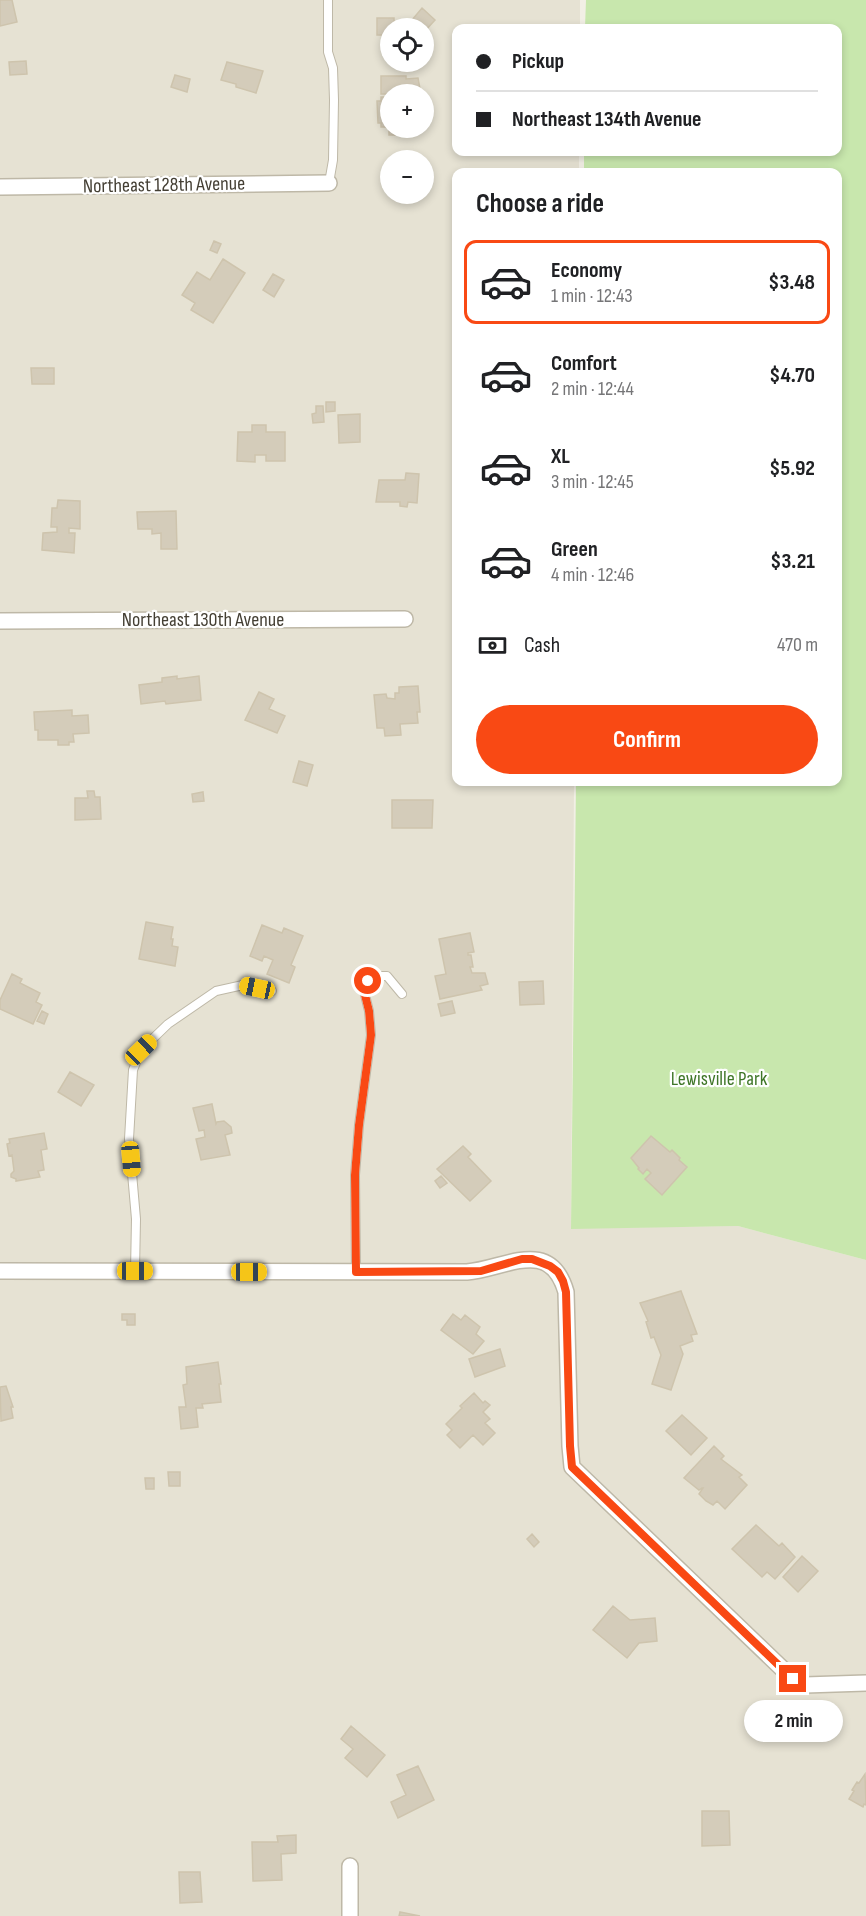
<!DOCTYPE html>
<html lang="en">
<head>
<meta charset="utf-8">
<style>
  body { margin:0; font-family:"Sofia Sans Condensed",sans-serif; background:#f2f2f2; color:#202124; height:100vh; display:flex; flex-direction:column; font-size:22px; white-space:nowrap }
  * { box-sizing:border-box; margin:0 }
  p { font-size:20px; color:#757577 }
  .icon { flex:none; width:33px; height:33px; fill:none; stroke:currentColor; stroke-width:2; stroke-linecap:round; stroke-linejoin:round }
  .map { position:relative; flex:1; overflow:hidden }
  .panel { position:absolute; left:452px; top:168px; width:390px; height:618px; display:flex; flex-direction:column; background:#fff; border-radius:12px; box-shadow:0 3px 9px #0003 }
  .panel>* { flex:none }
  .banner { position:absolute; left:452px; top:24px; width:390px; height:132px; border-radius:12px; box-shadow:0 3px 9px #0003; display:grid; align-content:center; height:132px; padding:0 24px; background:#fff }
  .controls { position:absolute; left:380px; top:18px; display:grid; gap:12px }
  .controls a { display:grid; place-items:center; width:54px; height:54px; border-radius:50%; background:#fff; box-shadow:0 3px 9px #0003; font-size:30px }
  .end { position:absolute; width:27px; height:27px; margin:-14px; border:8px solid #f94914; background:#fff; box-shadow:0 0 0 3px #fff }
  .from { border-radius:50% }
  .bubble { position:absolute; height:42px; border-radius:21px; background:#fff; box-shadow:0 3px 9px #0003; font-size:20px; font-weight:700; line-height:42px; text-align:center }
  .car { position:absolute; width:18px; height:36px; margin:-18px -9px; border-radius:8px; box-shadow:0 0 4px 2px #0007; background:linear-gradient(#f5c518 24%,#345 0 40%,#f5c518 0 76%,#345 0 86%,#f5c518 0) }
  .banner b { display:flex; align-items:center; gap:21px; height:57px; font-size:22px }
  .banner b+b { border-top:2px solid #e0e0e0 }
  .banner i { width:15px; height:15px; background:#202124 }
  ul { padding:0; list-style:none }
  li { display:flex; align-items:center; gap:18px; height:84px; margin:0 12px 9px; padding:0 12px; border:3px solid transparent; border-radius:12px }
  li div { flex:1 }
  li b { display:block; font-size:22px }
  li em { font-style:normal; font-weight:700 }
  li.current { border-color:#f94914 }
  li>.icon { width:54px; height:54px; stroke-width:1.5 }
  h2 { padding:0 24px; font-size:27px; line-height:72px }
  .pay { display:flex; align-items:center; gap:15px; height:66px; padding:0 24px; font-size:22px }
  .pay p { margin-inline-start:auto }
  .cta { display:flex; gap:12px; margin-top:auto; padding:12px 24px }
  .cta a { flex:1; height:69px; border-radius:36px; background:#f94914; color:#fff; font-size:24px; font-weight:700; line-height:69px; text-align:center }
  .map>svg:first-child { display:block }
</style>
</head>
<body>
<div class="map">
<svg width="866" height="1916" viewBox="0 0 866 1916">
  <rect width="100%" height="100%" fill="#f2efe5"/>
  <path fill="#e6e2d3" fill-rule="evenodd" d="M0 0H580V28H456V152H579V172H456V782H574L571 1228 738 1226 866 1260V1916H0ZM390 28H423V62H390ZM390 94H423V128H390ZM390 160H423V194H390Z"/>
  <path fill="#c8e7ad" d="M586 0H866V1260L738 1226 571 1229 576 782H837V172H584V152H837V28H585Z"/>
  <path fill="#d4ccba" stroke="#cec4ad" stroke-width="1.5" d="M0 0H12L17 22 0 26Z
    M422 8 435 20 423 33V28H415L410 25 411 21Z
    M377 18H394V28H390V35H377Z
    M26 61 27 74 10 75 9 62Z
    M227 62 263 71 256 93 236 87V84L221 80Z
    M175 75 190 79 187 92 171 87Z
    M381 76H406V79L418 78 421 94H390V128H408L409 135H389V127H381V123H378L377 101H381V97H389V94H381Z
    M214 241 221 244 217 253 210 250Z
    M223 259 245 273 213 323 191 310 195 303 182 295 197 272 210 280Z
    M273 274 284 280 274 297 263 290Z
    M31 368H54V384H32Z
    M326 402H335V411L326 412Z
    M316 406H323L324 422 313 423 312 414 316 413Z
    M360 414V442L339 443 338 415Z
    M252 425H266V432H285V461H266V455H255V462L237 461 238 432H252Z
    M406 473 419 474 417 503 408 502 407 507 400 506V502H376L379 480H405Z
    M58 500 80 501V529L69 528V533H75L74 553 42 550 43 533 57 532V527H51L52 508H57Z
    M176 511 177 549H161V533L152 534V529H138L137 512Z
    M177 676V679L199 676 201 700 166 704 165 701 141 704 139 685 162 682V678Z
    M418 686 420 712H417L418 723 400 724 401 735 385 736 384 728H377L374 695 386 694 387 698 395 699V693H399V687Z
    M259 692 274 699 269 709 285 716 277 733 245 720Z
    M72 710V716L88 715 89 733 73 734 74 742H69V745H58V740H38V730H35L34 712Z
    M299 761 313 765 307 786 293 782Z
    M87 791H94L95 797H100L101 819 75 820V798H88Z
    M203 792 204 801 193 802 192 794Z
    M392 800H433L432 828H392Z
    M146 922 173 927 171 939H173L172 946 178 947 175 966 139 959Z
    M262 925 282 933 284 928 303 936 291 965 295 967 289 983 267 974 273 960 264 956 262 961 250 956Z
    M470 933 474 952 468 953V955H471L473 967H470L472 973H485L488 984 480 986 482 990 440 999 435 976 446 974 439 939Z
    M12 974 22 979 20 983 40 993 36 1002 42 1005 33 1024 0 1009V1000Z
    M543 981 544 1004 520 1005 519 982Z
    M452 1001 455 1013 441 1016 438 1004Z
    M42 1011 48 1014 44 1024 37 1021Z
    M70 1072 94 1085 81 1106 58 1092Z
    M212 1104 216 1124 217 1122 224 1121 231 1127 232 1133 225 1135 230 1155 201 1160 196 1139 205 1137 204 1130 199 1131 193 1108Z
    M44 1133 47 1149 41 1150 44 1170 38 1171 40 1177 16 1181V1179L11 1177V1174L14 1171 12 1155 9 1156 7 1144 10 1143 9 1139Z
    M651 1136 670 1152 672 1150 680 1158 679 1160 687 1167 662 1195 645 1179 651 1173 647 1169 643 1174 638 1169 639 1168 631 1158Z
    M463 1146 471 1154 468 1157 491 1181 470 1201 437 1169Z
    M441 1176 447 1183 440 1188 435 1181Z
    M681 1291 697 1334 691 1335 693 1341 680 1346 683 1354 671 1390 652 1384 661 1355 654 1337 651 1338 646 1322 648 1321 640 1303Z
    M122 1314H135V1325H127V1320H122Z
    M453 1314 461 1320 465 1315 480 1327 476 1334 484 1341 473 1354 441 1330Z
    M500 1349 505 1366 475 1377 469 1359Z
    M218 1362 221 1384H219L221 1402 202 1404 203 1408H196L198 1427 181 1429 179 1407H186L183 1385 187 1384 186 1367Z
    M6 1386 13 1407H11L13 1418 1 1421 0 1387Z
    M474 1393 483 1403 485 1401 490 1405 483 1412 490 1419 485 1423 495 1433 483 1445 473 1435 460 1448 447 1435 452 1430 446 1424 462 1408 460 1406Z
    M682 1415 707 1438 691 1455 666 1431Z
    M714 1446 724 1456 721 1459 742 1475 739 1477 747 1485 725 1509 717 1501 713 1505 706 1501 699 1494 703 1488H702L699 1490 684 1478Z
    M168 1472H180V1486H169Z
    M145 1478H154V1489H146Z
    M756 1525 779 1546 782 1543 795 1557 775 1579 767 1572 762 1577 732 1549Z
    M532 1534 539 1542 534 1547 527 1539Z
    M802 1556 818 1571 798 1592 783 1577Z
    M613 1606 630 1620 655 1618 657 1641 639 1643 627 1658 593 1630Z
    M351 1726 385 1755 367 1777 345 1758 353 1749 341 1739Z
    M418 1766 434 1800 398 1818 391 1802 406 1795 397 1775Z
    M865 1774 866 1805 864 1804 863 1807 849 1799 854 1791 852 1790 857 1782 859 1783Z
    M702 1811H729L730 1845 702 1846Z
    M296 1835V1853L281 1854 282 1880 253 1881 252 1842H278L277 1836Z
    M179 1872H200L202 1902 180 1903Z
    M400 1912 420 1916H399Z"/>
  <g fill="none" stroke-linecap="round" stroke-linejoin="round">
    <g stroke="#beb8a7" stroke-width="10">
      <path id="service" d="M328 0V52L333 68 334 100 333 160 329 183
        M135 1271 136 1219 129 1139 133 1070 141 1050 168 1024 216 991 243 985 272 991
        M356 1272 355 1175 359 1125 371 1035 369 1011 364 991 368 981 376 976H387L402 994"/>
    </g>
    <g stroke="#beb8a7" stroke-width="18">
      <path id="minor" d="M0 187 329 183
        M0 621 405 619
        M0 1271 467 1272C505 1269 550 1236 566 1292L570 1446 572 1467 793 1679 805 1685 866 1683
        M350 1866V1916"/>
    </g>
    <use href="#service" stroke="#fff" stroke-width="8"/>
    <use href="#minor" stroke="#fff" stroke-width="15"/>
  </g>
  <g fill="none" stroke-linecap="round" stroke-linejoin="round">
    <path stroke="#f94914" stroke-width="8" d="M368 981 364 991 369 1011 371 1035 359 1125 355 1175 356 1272 481 1271 522 1259H532L550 1266 558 1272 563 1281 566 1292 570 1446 572 1467 793 1679"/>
  </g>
  <g text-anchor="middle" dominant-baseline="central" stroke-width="4.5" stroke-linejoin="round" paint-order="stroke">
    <g font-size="20" fill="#443f34" stroke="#fff">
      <text transform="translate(164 185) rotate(-1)">Northeast 128th Avenue</text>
      <text x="203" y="620">Northeast 130th Avenue</text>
    </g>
    <g font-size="20" fill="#3f7628" stroke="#fff">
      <text x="719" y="1079">Lewisville Park</text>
    </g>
  </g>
</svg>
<div class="controls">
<a><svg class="icon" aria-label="locate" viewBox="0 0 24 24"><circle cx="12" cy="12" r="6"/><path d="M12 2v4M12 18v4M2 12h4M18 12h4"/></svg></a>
<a>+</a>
<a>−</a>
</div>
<i class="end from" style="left:368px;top:981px"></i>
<i class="end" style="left:793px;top:1679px"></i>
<div class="bubble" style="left:744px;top:1700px;width:99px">2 min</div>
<i class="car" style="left:257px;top:988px;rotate:282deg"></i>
<i class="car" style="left:141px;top:1050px;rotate:46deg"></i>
<i class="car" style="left:131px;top:1159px;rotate:175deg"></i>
<i class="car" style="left:135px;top:1271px;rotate:90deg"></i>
<i class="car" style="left:249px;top:1272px;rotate:90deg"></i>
<div class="banner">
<b><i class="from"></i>Pickup</b>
<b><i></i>Northeast 134th Avenue</b>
</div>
<section class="panel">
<h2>Choose a ride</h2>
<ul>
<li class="current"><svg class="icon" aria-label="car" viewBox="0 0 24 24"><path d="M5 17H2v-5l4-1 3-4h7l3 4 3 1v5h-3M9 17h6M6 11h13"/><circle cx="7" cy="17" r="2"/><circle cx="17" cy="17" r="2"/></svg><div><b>Economy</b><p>1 min · 12:43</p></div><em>$3.48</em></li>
<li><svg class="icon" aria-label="car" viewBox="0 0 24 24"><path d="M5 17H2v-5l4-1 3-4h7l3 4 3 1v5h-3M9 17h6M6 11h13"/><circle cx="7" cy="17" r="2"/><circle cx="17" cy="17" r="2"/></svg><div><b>Comfort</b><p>2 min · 12:44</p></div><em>$4.70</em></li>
<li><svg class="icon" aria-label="car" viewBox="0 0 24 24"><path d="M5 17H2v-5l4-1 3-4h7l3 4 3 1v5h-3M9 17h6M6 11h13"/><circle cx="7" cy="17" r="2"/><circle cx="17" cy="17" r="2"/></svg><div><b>XL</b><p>3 min · 12:45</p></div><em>$5.92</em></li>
<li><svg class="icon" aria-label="car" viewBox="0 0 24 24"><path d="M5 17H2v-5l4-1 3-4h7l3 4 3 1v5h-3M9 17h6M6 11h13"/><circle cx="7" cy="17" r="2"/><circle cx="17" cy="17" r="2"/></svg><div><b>Green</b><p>4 min · 12:46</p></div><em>$3.21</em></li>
</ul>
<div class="pay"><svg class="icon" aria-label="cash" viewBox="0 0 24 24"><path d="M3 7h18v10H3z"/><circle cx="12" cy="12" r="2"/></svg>Cash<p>470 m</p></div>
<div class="cta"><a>Confirm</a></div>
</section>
</div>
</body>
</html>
